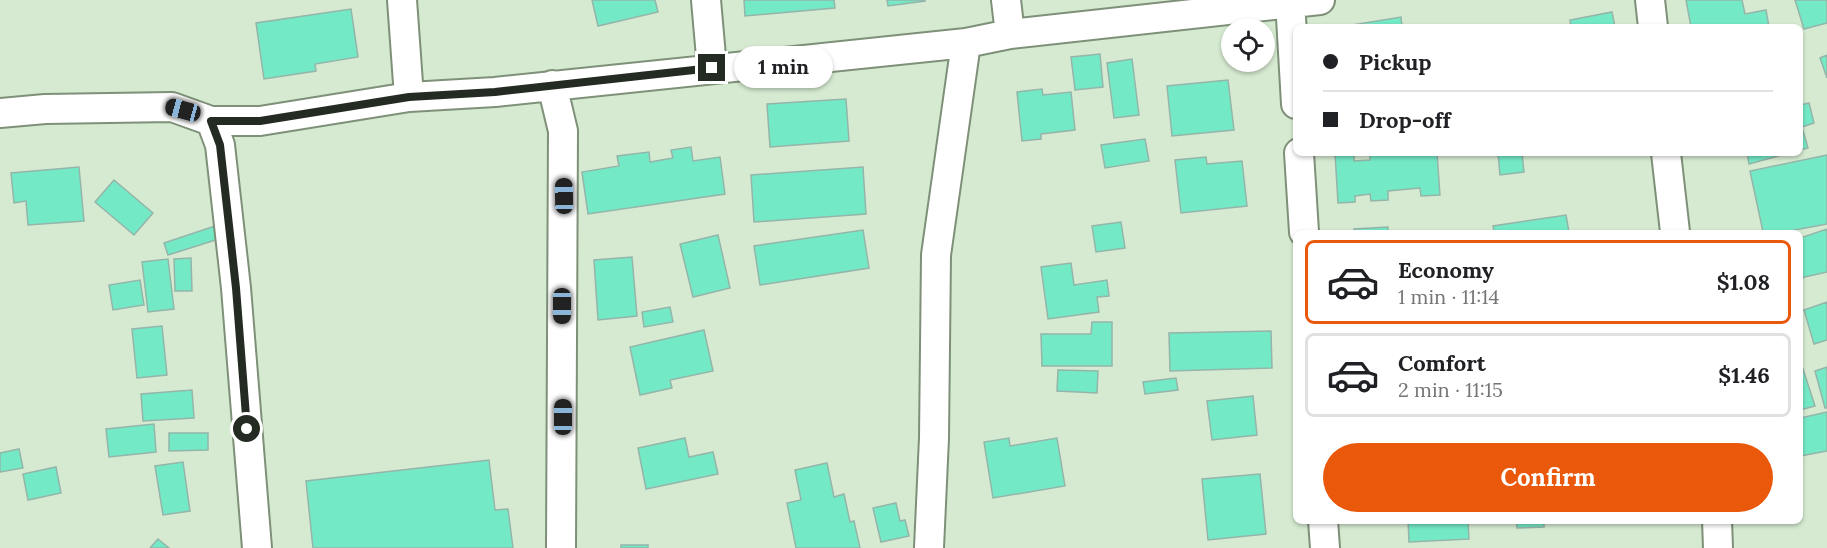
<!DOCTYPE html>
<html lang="en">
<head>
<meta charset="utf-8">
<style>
  body { margin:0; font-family:Lora,serif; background:#f2f2f2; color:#202124; height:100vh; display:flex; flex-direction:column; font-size:22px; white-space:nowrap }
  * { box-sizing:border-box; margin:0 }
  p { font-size:20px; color:#757577 }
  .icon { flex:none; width:33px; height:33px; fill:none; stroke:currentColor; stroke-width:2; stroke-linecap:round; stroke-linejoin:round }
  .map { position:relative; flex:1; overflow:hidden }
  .sheet { position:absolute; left:1293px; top:230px; width:510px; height:294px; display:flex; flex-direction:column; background:#fff; border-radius:9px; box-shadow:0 2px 4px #0004 }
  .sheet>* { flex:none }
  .guide { position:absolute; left:1293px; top:24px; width:510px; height:132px; border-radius:9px; box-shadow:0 2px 4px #0004; display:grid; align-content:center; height:132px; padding:0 30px; background:#fff }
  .buttons { position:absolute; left:1221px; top:18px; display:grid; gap:12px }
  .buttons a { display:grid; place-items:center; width:54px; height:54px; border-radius:50%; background:#fff; box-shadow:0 2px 4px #0004; font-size:30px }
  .end { position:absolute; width:27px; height:27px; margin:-14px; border:8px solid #242b22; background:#fff; box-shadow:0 0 0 3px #fff }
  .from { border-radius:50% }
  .bubble { position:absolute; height:42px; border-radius:21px; background:#fff; box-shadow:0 2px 4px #0004; font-size:20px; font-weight:700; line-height:42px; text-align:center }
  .car { position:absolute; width:18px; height:36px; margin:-18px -9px; border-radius:8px; box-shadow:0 0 4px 2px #0007; background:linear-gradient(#222 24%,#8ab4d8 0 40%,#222 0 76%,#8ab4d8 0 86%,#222 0) }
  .guide b { display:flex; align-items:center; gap:21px; height:57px; font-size:22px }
  .guide b+b { border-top:2px solid #e0e0e0 }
  .guide i { width:15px; height:15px; background:#202124 }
  ul { padding:10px 0 0; list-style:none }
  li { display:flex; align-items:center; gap:18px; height:84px; margin:0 12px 9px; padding:0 18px; border:3px solid #e0e0e0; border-radius:9px }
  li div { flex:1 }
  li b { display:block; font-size:22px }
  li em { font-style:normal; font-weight:700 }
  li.current { border-color:#ea580c }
  li>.icon { width:54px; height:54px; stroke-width:1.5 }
  .primary-button { display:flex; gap:12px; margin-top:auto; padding:12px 30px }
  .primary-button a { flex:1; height:69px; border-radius:36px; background:#ea580c; color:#fff; font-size:24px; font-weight:700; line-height:69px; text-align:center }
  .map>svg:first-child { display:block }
</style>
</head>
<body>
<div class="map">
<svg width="1827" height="548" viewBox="0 0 1827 548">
  <rect width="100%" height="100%" fill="#d6ead1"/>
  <path fill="#74e9c6" stroke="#94b5a9" stroke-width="1.5" d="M592 0H655L658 12 598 26Z
    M744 0H834L835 8 745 16Z
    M887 0H925V1L888 6Z
    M1686 0H1742L1745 14 1766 10 1769 27H1691Z
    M1795 0H1827V23L1804 29Z
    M351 9 358 57 315 64 316 71 264 79 256 23Z
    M1612 12 1615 27H1571L1570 20Z
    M1401 17 1402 27H1340Z
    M1100 54 1103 87 1075 90 1071 57Z
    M1827 55V78L1820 58Z
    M1132 59 1139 115 1114 118 1107 63Z
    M1228 80 1234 130 1172 136 1167 86Z
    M1042 89 1043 95 1071 92 1075 130 1041 134V139L1022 141 1017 92Z
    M846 99 849 141 770 147 767 104Z
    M1809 103 1814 123 1802 127 1808 148 1800 150V105Z
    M1145 139 1149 161 1105 168 1101 145Z
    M691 147 693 161 720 157 725 194 588 214 582 172 619 166 617 156 649 152 650 162 673 158 671 150Z
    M1354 153V161L1370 160V153H1390V155L1437 153 1440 195 1421 196 1420 188 1388 191V200L1371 201 1370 194 1355 196V202L1338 203 1335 154Z
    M1498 153H1522L1524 172 1500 175Z
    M1747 153H1789L1749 164Z
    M1827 155V224L1784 232H1763L1750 171Z
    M1206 157 1207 164 1242 161 1247 206 1181 213 1175 160Z
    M79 167 84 221 28 225 26 201 14 203 11 173Z
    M863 167 866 214 754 222 751 175Z
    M114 180 153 213 134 235 95 202Z
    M1566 215 1569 232H1494L1493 226Z
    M1121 222 1125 248 1096 252 1092 226Z
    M218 225 222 238 168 255 164 243Z
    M1388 227V232H1354V229Z
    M1827 229V272L1800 278V238Z
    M863 230 869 268 760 285 754 246Z
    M718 235 730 288 693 297 680 244Z
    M632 257 637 316 598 320 594 260Z
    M191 258 192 291H175L174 259Z
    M168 259 174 309 148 312 142 262Z
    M1071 263 1074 285 1107 280 1109 296 1097 297 1099 312 1048 319 1041 267Z
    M140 280 144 305 113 310 109 285Z
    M1827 302V340L1814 344 1804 310Z
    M670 307 673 322 644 327 642 312Z
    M1092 322H1112V366H1042L1041 334H1091Z
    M162 326 167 375 137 378 132 329Z
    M704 330 713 371 670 380 672 388 640 395 630 347Z
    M1271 331 1272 368 1170 371 1169 333Z
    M1827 367V408H1825L1815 371Z
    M1803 369 1815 406 1800 410V370Z
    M1058 370 1098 371 1097 393 1057 391Z
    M1176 378 1178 390 1145 394 1143 382Z
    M192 390 194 418 143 421 141 394Z
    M1253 396 1257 435 1212 440 1207 401Z
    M1827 412V451L1800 456V418Z
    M154 424 156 452 109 457 106 429Z
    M169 433H208V450L169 451Z
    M685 438 689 457 713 452 718 474 646 489 638 448Z
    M1009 438 1010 446 1057 438 1065 486 993 498 984 442Z
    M19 449 23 468 0 472V453Z
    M489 460 495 510 508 509 513 548H313L306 481Z
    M183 462 190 511 163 515 155 466Z
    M827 463 834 497 844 494 850 522 854 521 860 548H796L787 503 801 500 795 470Z
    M56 467 61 493 28 500 23 474Z
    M1260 474 1266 534 1208 540 1202 479Z
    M896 503 900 521 905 520 909 536 881 542 873 508Z
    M1408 520H1468L1469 539 1409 542Z
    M1516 520H1544V527L1517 528Z
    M158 539 169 548H150Z
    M621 545H648V548H621Z"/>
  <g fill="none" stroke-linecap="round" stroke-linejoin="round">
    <g stroke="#7e9078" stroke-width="32">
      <path id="minor" d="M402 0 409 97
        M706 0 712 68
        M1006 0 1010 34
        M1290 0 1296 104
        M1650 0 1653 27
        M552 85 563 131 561 548
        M0 113 45 109 172 107 211 121H260L409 97 495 92 966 43 1010 34 1320 0
        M211 121 220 145 236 288 257 548
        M1299 153 1304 232
        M1666 153 1675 232
        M1323 520 1325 548
        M1717 520 1718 548
        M929 548 934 438 936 255 966 43"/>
    </g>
    <use href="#minor" stroke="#fff" stroke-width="28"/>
  </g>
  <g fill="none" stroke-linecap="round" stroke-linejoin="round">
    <path stroke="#242b22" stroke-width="8" d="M247 429 236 288 220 145 211 121H260L409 97 495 92 712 68"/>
  </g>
</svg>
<div class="buttons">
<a><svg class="icon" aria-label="locate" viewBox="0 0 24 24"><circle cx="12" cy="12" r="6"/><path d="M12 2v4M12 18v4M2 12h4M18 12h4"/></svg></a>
</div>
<i class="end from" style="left:247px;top:429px"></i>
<i class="end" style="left:712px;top:68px"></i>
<div class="bubble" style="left:734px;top:46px;width:99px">1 min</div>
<i class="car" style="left:183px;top:110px;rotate:285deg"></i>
<i class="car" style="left:564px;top:196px;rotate:359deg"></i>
<i class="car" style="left:562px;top:306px;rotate:180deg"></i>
<i class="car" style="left:563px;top:417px;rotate:0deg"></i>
<div class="guide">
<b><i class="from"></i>Pickup</b>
<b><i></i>Drop-off</b>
</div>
<section class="sheet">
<ul>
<li class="current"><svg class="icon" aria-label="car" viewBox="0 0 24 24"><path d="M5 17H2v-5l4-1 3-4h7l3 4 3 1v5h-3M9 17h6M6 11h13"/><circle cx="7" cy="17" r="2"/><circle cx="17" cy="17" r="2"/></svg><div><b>Economy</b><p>1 min · 11:14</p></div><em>$1.08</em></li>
<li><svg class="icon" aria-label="car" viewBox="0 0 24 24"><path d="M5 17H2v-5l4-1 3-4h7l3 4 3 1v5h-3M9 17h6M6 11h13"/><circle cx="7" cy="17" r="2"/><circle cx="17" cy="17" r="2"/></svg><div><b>Comfort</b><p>2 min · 11:15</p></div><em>$1.46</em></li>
</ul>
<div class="primary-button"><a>Confirm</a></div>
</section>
</div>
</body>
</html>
